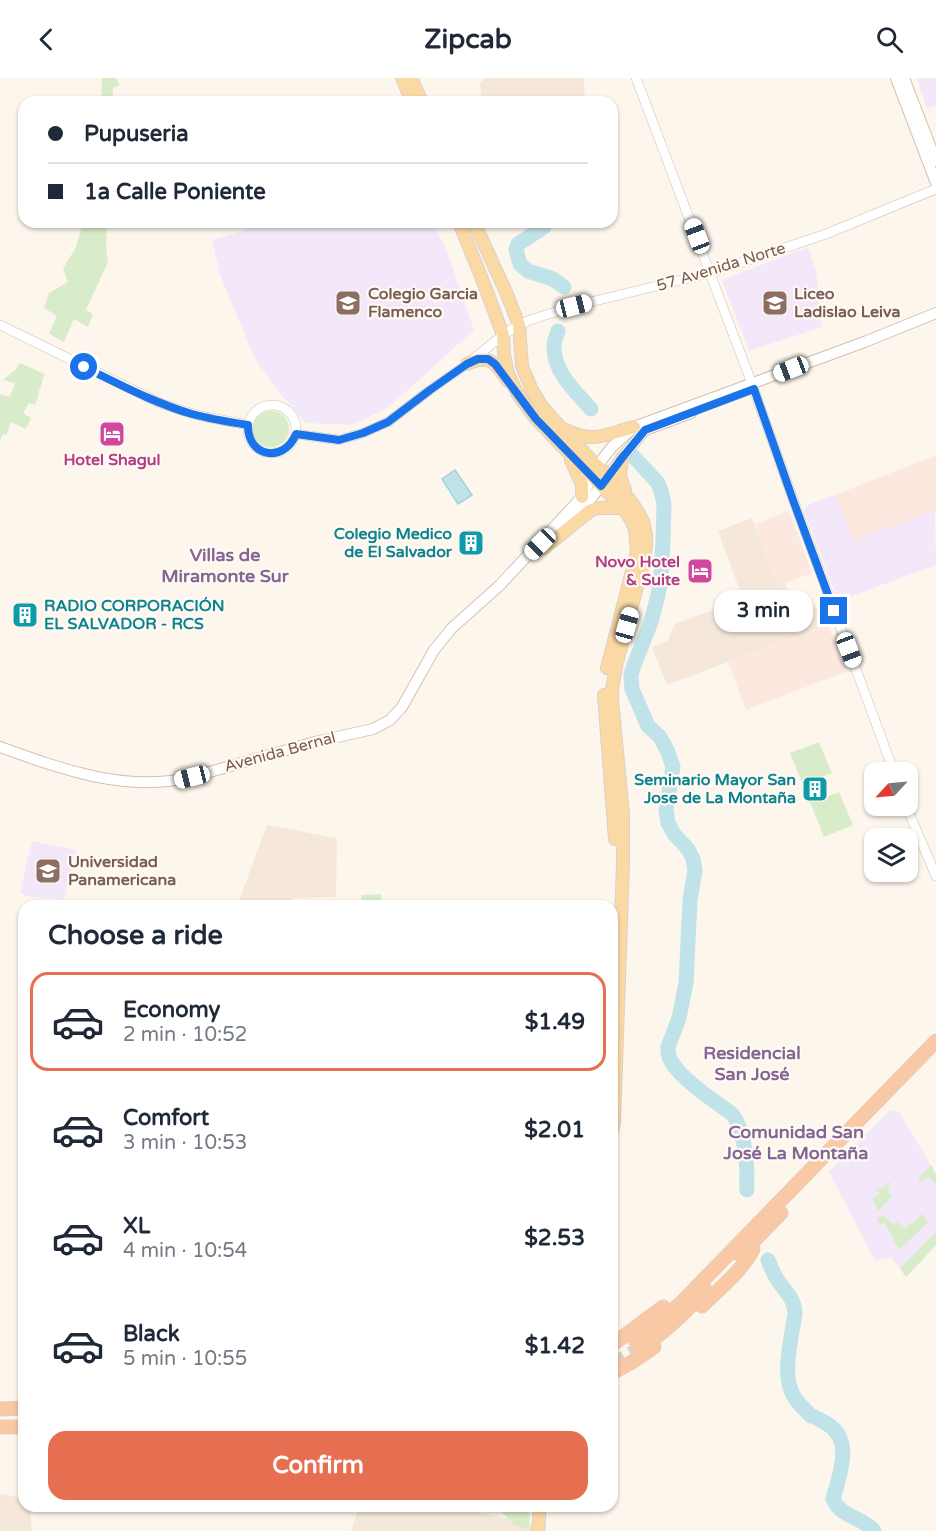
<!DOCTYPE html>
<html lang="en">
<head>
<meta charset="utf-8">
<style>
  body { margin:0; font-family:"Varela Round",sans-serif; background:#f2f2f3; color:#1f2937; height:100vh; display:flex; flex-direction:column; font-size:22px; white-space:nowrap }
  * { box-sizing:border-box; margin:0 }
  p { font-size:20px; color:#747a83 }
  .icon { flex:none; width:33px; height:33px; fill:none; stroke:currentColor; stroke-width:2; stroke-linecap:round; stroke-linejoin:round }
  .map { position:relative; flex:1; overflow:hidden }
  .sheet { position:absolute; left:18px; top:822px; width:600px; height:612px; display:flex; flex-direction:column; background:#fff; border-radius:18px; box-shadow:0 2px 4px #0004 }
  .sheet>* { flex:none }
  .top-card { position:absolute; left:18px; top:18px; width:600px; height:132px; border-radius:18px; box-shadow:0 2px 4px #0004; display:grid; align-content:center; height:132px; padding:0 30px; background:#fff }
  .needle { width:39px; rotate:244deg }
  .controls { position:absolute; left:864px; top:684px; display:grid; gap:12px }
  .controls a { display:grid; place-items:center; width:54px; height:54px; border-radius:12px; background:#fff; box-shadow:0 2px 4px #0004; font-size:30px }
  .end { position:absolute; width:27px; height:27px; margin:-14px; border:8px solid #1a73e8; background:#fff; box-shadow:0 0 0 3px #fff }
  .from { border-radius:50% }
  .bubble { position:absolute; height:42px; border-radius:18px; background:#fff; box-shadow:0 2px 4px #0004; font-size:20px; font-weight:700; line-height:42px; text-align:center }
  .car { position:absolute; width:18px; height:36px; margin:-18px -9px; border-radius:8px; box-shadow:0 0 4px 2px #0007; background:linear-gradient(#fff 24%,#345 0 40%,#fff 0 76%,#345 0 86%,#fff 0) }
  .top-card b { display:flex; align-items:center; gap:21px; height:57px; font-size:22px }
  .top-card b+b { border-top:2px solid #e0e1e3 }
  .top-card i { width:15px; height:15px; background:#1f2937 }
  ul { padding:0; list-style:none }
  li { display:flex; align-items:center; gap:18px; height:99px; margin:0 12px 9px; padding:0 18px; border:3px solid transparent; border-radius:18px }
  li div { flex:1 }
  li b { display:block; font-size:22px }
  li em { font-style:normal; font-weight:700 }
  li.selected { border-color:#e76f51 }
  li>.icon { width:54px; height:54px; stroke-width:1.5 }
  h2 { padding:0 30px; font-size:27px; line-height:72px }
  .button { display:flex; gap:12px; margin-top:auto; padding:12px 30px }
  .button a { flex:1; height:69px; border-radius:18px; background:#e76f51; color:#fff; font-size:24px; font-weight:700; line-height:69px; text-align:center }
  header { display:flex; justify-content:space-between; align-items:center; height:78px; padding:0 30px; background:#fff; font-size:27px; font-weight:700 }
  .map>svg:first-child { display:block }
</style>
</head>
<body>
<header><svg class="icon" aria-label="back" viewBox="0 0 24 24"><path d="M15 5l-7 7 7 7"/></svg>Zipcab<svg class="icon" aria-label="search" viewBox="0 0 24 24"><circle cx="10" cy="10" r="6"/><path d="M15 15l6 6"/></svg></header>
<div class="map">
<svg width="936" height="1453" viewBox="0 0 936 1453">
  <rect width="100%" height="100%" fill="#fdf6ec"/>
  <path fill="#f5e8da" d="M485 0H584L585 24H482L480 5Z
    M752 440 778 507 785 505 794 530 797 529 799 534 817 528 824 548 667 607 652 569 669 562 671 554 675 546 743 521 718 453Z
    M267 747 337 760 336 819 293 820 290 828H237Z
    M0 1416 24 1420V1428H30L32 1453H0Z
    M359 1428H449L537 1447V1453H351Z"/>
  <path fill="#fde8e0" d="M936 377V432L854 463 835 417Z
    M788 433 790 435 812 495 778 508 755 446Z
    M828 547 845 594 746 632 728 584Z"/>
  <path fill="#f3e8fa" d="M920 0H936V27L927 31 917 1Z
    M272 144H432L447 173 474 252 389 329 352 347 306 345 278 313 255 281 220 197 212 162Z
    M808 169 816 193 822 249 749 273 722 202Z
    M835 417 854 463 935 432 936 487 838 523 805 435V430L810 426Z
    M32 763 76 772 64 822 25 818 20 814Z
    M892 1032 897 1033 901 1037 936 1096V1167L906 1199 891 1179 875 1183 829 1094 888 1034Z"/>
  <path fill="#d8ecc9" d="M102 0H116L120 7 113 10 112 24H101Z
    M83 144H107L106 168 108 184 86 232 93 236 88 249 74 241 64 264 49 256 57 238 44 230 49 215 68 204 63 191 76 169Z
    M20 285 45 296 42 302 43 303 38 315 39 316 35 327 29 325 23 335 31 340 26 351 11 344 6 357 3 356 0 363V316L10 319 15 305 3 302 16 291Z
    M253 351a18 18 0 1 1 36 0a18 18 0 1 1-36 0Z
    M819 664 832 695 803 707 790 675Z
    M824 713 826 719 839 714 853 747 824 759 808 719Z
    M381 816 382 827 362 828 361 817Z
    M931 1087 936 1096V1107L929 1099 925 1100 922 1104 918 1101Z
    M890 1103 888 1113 892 1119 878 1133 872 1120 880 1116 876 1112 877 1111 883 1110Z
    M922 1136 928 1144 899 1172 885 1145 880 1147 877 1140 883 1137 894 1147 897 1144 905 1151 911 1145 913 1146 915 1144 914 1143Z
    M936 1154V1167L906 1199 900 1190Z
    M496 1428H530L529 1451 514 1447Z"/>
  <path fill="#bfe3e8" stroke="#a5d3da" stroke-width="1.5" d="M455 392 472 417 458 426 442 401Z"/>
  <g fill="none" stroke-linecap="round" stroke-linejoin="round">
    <path stroke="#bfe3e8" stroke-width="15" d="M544 149 518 166 516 172 520 186 528 193 553 201 564 209
      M558 253C557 257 554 263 554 267 553 294 575 313 591 331
      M633 378 658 405 661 413 664 426 663 462 661 501 658 517 651 544 634 587 631 597 632 611 648 648 660 659 668 674 673 689 666 732 668 745 674 756 688 771 693 781 695 792 690 822 686 905 679 940 668 969C668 975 668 978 671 983 681 1001 714 1023 731 1035 743 1048 746 1076 747 1094 747 1100 746 1106 747 1112
      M768 1182C771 1190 774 1197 779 1204 787 1216 794 1220 795 1235 792 1260 780 1299 795 1320 799 1327 806 1332 811 1338 816 1339 819 1341 824 1344 855 1360 840 1395 833 1421 840 1439 863 1439 874 1453"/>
    <path stroke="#dcd0c4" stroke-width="14" stroke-dasharray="14 7" stroke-linecap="butt" d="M612 1286 640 1270"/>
    <g stroke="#d1beb0" stroke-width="10">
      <path id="tertiary" d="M636 0 752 306 793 421 894 694
        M0 247 162 326 200 338 248 347
        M248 351a24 24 0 1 1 48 0a24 24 0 1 1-48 0Z
        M296 356 339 362 363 355 388 344 430 312 467 286 503 257 519 247 530 242 574 228 710 195 826 156 936 111
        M906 728 936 798"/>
    </g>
    <g stroke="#d6c0b0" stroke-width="12">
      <path id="secondary" d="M896 0 936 105
        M904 0 936 83
        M568 445 593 418 625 376 645 352 691 335
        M0 669C61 691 126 715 192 699L315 664 373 651 390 642 402 629 434 572 452 550 499 508 582 419 597 388 612 369 634 349 867 263 936 235"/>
    </g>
    <g stroke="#dad1cd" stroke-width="14">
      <path id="primary" d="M402 0 412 24
        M411 0 422 24
        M459 144 484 206 503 257 504 276 508 296 517 315 536 341 560 366 623 430 631 442 635 451 637 474 607 590
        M474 144 506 214 519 247 522 288 531 310 541 327 560 349 597 388 609 397 633 426 643 443 646 457V469L644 482 617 584 612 611V622L623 736V785L614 1045 612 1053
        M467 286C490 275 495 285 508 303
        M566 352C593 366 607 356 634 349
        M622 380 620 398 625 412
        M571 382 582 407V419
        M544 470 591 432 600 430H623
        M604 617 615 761
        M538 1453 540 1428"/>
    </g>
    <g stroke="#dad1cd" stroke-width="15">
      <path id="trunk" d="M740 1177 781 1135
        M702 1228C720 1210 742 1193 753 1171
        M635 1262 649 1252 681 1225 936 963
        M612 1267 663 1229
        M640 1270C665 1255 686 1234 706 1212
        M612 1295 632 1284 654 1269
        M0 1331 24 1330
        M0 1349H24"/>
    </g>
    <use href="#tertiary" stroke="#fff" stroke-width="9"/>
    <use href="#secondary" stroke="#fff" stroke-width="10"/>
    <use href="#primary" stroke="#fbd9a5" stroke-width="12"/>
    <use href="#trunk" stroke="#f9c8a4" stroke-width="14"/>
  </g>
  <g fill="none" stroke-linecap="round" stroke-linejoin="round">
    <path stroke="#1a73e8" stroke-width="8" d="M84 289C119 306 154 325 192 336 210 341 229 344 248 347 247 379 284 386 296 356L339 362 363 355 388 344 430 312 467 286 478 281H488L495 286 536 341 601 408 622 380 645 352 754 311 793 422 834 533"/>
  </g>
  <defs>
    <g id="school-square" transform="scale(1.35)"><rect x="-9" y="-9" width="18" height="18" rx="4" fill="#8d6e63" stroke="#fffaf3"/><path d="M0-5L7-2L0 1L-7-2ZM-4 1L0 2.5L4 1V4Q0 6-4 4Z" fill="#fff"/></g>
    <g id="hotel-square" transform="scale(1.35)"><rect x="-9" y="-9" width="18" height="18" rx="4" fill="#d1479c" stroke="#fffaf3"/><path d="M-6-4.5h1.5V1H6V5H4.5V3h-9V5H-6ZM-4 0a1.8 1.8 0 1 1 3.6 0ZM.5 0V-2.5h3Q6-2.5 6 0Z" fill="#fff"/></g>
    <g id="building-square" transform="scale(1.35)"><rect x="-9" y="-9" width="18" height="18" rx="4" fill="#0f9aa8" stroke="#fffaf3"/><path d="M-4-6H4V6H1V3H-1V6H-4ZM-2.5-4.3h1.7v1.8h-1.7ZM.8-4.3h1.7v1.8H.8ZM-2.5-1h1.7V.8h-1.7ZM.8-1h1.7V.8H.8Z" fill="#fff"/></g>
    <g id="university-square" transform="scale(1.35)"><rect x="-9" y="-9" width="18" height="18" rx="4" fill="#8d6e63" stroke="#fffaf3"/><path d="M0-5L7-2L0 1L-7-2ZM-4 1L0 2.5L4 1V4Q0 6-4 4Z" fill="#fff"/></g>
  </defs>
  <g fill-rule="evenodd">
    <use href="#school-square" x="348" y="225"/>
    <use href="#school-square" x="775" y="225"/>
    <use href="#hotel-square" x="112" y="356"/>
    <use href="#building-square" x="471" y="465"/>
    <use href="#hotel-square" x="700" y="493"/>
    <use href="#building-square" x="25" y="537"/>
    <use href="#building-square" x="815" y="711"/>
    <use href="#university-square" x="48" y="793"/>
  </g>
  <g text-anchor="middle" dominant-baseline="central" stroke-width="4.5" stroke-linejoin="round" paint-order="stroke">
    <g font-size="16" fill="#7a5c4d" stroke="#fffaf3">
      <text transform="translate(721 189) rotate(-17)">57 Avenida Norte</text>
      <text transform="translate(280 674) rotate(-15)">Avenida Bernal</text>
    </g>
    <g font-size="16" font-weight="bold" fill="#785e54" stroke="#fffaf3" text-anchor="start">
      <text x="368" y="216">Colegio Garcia<tspan x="368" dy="18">Flamenco</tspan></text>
      <text x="794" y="216">Liceo<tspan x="794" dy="18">Ladislao Leiva</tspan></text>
      <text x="68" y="784">Universidad<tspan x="68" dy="18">Panamericana</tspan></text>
    </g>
    <g font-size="16" font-weight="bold" fill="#b23c85" stroke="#fffaf3">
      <text x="112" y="382">Hotel Shagul</text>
      <text x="680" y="484" text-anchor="end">Novo Hotel<tspan x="680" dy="18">&amp; Suite</tspan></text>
    </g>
    <g font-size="16" font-weight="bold" fill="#0d838f" stroke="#fffaf3" text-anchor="end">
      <text x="452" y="456">Colegio Medico<tspan x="452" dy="18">de El Salvador</tspan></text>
      <text x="44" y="528" text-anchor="start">RADIO CORPORACIÓN<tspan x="44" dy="18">EL SALVADOR - RCS</tspan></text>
      <text x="796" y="702">Seminario Mayor San<tspan x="796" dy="18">Jose de La Montaña</tspan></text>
    </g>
    <g font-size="18" font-weight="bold" fill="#846695" stroke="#fffaf3">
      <text x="225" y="477">Villas de<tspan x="225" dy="21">Miramonte Sur</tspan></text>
      <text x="752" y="975">Residencial<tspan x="752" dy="21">San José</tspan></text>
      <text x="796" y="1054">Comunidad San<tspan x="796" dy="21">José La Montaña</tspan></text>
    </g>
  </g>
</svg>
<div class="controls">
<a><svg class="needle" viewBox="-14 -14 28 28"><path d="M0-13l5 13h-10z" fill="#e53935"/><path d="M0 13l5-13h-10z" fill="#747a83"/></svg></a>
<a><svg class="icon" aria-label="layers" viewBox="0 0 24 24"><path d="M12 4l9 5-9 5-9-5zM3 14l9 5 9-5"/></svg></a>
</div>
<i class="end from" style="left:84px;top:289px"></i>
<i class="end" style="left:834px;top:533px"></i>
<div class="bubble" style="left:714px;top:512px;width:99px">3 min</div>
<i class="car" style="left:697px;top:158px;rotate:339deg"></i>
<i class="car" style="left:574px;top:228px;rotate:76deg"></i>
<i class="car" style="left:791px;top:291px;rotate:249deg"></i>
<i class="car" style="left:540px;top:466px;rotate:225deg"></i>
<i class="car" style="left:627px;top:547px;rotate:16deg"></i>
<i class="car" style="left:849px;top:572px;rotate:159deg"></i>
<i class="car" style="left:192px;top:699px;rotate:256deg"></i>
<div class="top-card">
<b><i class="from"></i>Pupuseria</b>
<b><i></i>1a Calle Poniente</b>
</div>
<section class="sheet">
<h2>Choose a ride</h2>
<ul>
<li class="selected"><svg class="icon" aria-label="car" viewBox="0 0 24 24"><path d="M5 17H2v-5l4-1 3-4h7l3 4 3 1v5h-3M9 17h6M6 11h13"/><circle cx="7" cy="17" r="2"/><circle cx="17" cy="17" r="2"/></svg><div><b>Economy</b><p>2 min · 10:52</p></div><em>$1.49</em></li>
<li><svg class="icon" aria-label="car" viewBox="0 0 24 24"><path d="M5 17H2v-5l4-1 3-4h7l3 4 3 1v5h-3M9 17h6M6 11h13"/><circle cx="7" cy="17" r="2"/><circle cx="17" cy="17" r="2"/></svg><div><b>Comfort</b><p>3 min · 10:53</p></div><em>$2.01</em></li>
<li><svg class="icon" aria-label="car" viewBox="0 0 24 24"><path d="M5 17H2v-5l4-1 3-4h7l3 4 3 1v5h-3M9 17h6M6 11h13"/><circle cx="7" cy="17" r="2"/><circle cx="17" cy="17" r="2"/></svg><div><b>XL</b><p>4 min · 10:54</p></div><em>$2.53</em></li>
<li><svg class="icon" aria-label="car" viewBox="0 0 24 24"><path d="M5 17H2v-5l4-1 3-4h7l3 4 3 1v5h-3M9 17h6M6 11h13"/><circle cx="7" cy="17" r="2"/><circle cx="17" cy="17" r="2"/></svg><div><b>Black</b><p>5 min · 10:55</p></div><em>$1.42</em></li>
</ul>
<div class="button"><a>Confirm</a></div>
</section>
</div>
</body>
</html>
